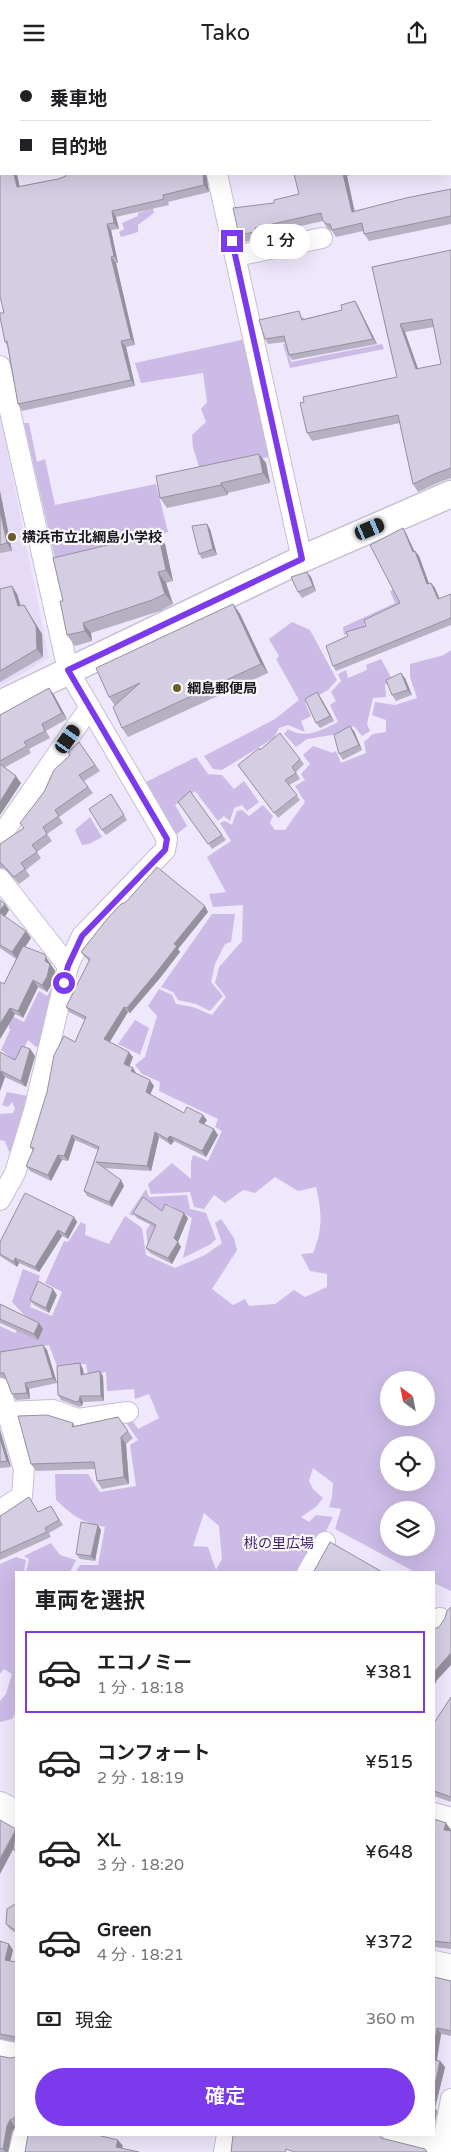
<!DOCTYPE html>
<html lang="ja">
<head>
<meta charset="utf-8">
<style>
  body { margin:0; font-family:"Varela Round","Noto Sans JP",sans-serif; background:#f2f2f2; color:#202124; height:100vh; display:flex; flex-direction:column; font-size:19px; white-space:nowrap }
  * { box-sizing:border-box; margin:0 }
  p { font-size:16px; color:#757577 }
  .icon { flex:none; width:28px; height:28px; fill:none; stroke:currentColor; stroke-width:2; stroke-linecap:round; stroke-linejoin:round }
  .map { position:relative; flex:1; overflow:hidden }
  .panel { position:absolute; left:15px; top:1506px; width:420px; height:565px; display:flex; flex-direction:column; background:#fff; border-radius:0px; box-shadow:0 5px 20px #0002 }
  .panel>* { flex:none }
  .banner { position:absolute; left:0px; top:0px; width:451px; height:110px; box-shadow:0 5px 20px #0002; display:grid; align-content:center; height:110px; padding:0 20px; background:#fff }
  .needle { width:32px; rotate:328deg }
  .fabs { position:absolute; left:380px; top:1306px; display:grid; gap:10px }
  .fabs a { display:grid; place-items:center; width:55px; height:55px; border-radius:50%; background:#fff; box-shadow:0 5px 20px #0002; font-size:25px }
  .end { position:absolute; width:22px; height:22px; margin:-11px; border:6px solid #7c3aed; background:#fff; box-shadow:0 0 0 2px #fff }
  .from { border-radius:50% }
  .bubble { position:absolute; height:35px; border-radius:18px; background:#fff; box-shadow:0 5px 20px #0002; font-size:16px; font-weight:600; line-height:35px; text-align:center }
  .car { position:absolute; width:15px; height:30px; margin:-15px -8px; border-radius:6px; box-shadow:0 0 4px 1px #0007; background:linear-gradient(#222 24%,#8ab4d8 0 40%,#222 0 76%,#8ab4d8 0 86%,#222 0) }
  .banner b { display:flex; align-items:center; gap:18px; height:48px; font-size:19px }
  .banner b+b { border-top:1px solid #e0e0e0 }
  .banner i { width:12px; height:12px; background:#202124 }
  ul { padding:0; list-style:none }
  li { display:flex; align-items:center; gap:15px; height:82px; margin:0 10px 8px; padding:0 10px; border:2px solid transparent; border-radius:0px }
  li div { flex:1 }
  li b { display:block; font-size:19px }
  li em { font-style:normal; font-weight:600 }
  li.current { border-color:#7c3aed }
  li>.icon { width:45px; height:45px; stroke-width:1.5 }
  h2 { padding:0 20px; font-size:22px; line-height:60px }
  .pay { display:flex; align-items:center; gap:12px; height:55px; padding:0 20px; font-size:19px }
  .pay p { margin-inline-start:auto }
  .cta { display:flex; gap:10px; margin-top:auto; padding:10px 20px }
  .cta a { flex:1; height:58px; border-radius:30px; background:#7c3aed; color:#fff; font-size:20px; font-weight:600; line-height:58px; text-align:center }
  header { display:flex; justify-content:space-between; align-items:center; height:65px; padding:0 20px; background:#fff; font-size:22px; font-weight:600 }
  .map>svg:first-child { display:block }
</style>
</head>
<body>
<header><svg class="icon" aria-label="menu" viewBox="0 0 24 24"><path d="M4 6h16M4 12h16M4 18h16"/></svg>Tako<svg class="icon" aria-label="share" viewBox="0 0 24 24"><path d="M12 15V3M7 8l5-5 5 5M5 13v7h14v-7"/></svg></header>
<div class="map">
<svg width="451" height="2087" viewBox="0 0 451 2087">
  <rect width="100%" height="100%" fill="#efe7fb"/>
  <path fill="#e5dbf6" d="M0 350 49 593 0 621Z"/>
  <path fill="#ccbbe7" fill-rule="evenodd" d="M153 143 154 148 138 160V167L121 172 119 167 124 164 122 158 138 151V148Z
    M246 274 274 391 200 405 193 383 192 370 206 357 201 344 207 337 203 308 141 318 135 298Z
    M286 278 291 297 382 279 384 284 290 303 283 279Z
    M24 358H29L37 397 45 394 55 440 156 419 168 467 55 493Z
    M417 515 411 536 364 559 371 575 360 565 344 570 343 562 395 538 390 526Z
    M292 557 310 565 337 615 328 625 305 638 311 651 301 656 305 667 288 660 279 663 274 673 222 705 213 704 204 691 275 654 299 635 276 594 279 591 269 574Z
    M451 585V1526L434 1518V1508L415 1507 335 1464 341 1444 329 1442 332 1432 333 1418 313 1403 309 1416 313 1424 323 1433 316 1442 301 1452 309 1457 316 1450 333 1452 305 1507H76L80 1500H98L105 1462C82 1457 74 1452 56 1435L55 1409H88L100 1427 136 1421 130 1380 138 1375 125 1356 131 1353 138 1364 159 1353 149 1329 135 1334 134 1324 107 1326 106 1307 88 1311 86 1299 57 1301 49 1280 5 1287 10 1325 5 1323 0 1306V1261L15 1268 25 1251 12 1237 23 1204 40 1211 30 1242 52 1251 62 1227 45 1218 64 1176 68 1177 81 1157 86 1160 85 1170 109 1179 125 1151 142 1163 146 1190 175 1203 205 1190 222 1178 215 1158 221 1154 234 1173 237 1185 212 1224 233 1240 245 1234 249 1241 275 1239 294 1225 305 1232 327 1222V1209L310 1206 301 1189 313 1188C323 1165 322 1146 316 1122L298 1126 275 1112 255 1128 243 1125 225 1138 214 1130 204 1144 194 1142 190 1127 151 1129 148 1119 172 1098 191 1114V1097L193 1090 208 1096 222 1066 215 1062 218 1054 159 1026 160 1017 142 1009 135 1000 145 992 157 951 148 941 159 924 172 930 176 939 193 942 212 950 226 932 215 918 219 902 242 876 243 840 213 842 209 829 226 827 207 792 231 776 220 758 225 756 232 760 237 746 242 745 249 751 263 740 273 751 270 758 275 765H285L305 737 295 721 305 715 301 709 310 699 303 690 313 681 333 688 336 686 341 698 366 688 364 677 373 669 386 667V655L372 650 375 637 395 640 417 633 410 612V599L444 590ZM389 1315H426V1352H389ZM389 1380H426V1418H389ZM389 1445H426V1482H389ZM204 1448 219 1461 222 1494 216 1505 208 1482 193 1481Z
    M381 594 392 614 385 620 386 632 373 633 367 659 370 666 362 671 354 661 338 669 307 674 296 682 284 669 288 664C306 675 321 665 338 657L330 640 336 636 331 627 341 616 338 609 346 605 348 613 367 605 366 600Z
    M196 692 208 709 222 710 234 724 244 716 259 737 247 746 242 740 234 743 230 756 224 751 218 756 195 726 175 740 187 761 173 772C168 751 157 735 146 717Z
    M90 752 102 772 89 779 82 780 75 765Z
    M212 849H235L231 877 225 879 215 899 211 917 223 931 210 946 196 939 178 935 173 927 161 922Z
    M59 913 42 980 36 982 28 975 17 997 1 985 10 965 8 958 12 951 24 957 39 926 47 931Z
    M135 955 149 963 140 990 118 979Z
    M7 1027 28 1031 17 1077 9 1087 5 1076 0 1075V1049L13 1048 15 1043 12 1037 8 1042 2 1040Z
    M146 1124 149 1132 187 1130 190 1144 206 1148 216 1174 211 1179 183 1193 192 1153 168 1139 148 1181 146 1166 159 1144 145 1133 133 1151 129 1149Z
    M51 1478 60 1490 76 1495 70 1507H26L29 1494 24 1491Z
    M16 1492 26 1495 24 1507 16 1508V1648L12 1654 0 1657V1636L6 1629 12 1609 4 1604 0 1609V1499Z"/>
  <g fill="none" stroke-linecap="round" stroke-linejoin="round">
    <g stroke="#c6bfd2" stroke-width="22">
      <path id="minor" d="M194 0V1
        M427 1 432 0
        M0 94H1
        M217 109 302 494
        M236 191 322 173
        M0 301 68 605 167 774 165 785 82 871 68 901 34 1046 15 1108 0 1135
        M0 772 90 642
        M0 814 68 901
        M0 1323 24 1404 22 1431 0 1445
        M7 1347 53 1345 78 1354 128 1347
        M307 1508 325 1477
        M434 1561 440 1553
        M434 1748 451 1753
        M0 1985 16 1988
        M393 2070 451 2083
        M19 2087 23 2070
        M224 2087 227 2070
        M441 2087 451 2034"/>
    </g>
    <g stroke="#c6bfd2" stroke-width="29">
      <path id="tertiary" d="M0 639 302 494 451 429"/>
    </g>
    <g stroke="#c6bfd2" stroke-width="30">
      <path id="secondary" d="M0 1741 16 1750
        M434 1900 451 1904"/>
    </g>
    <use href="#minor" stroke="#fff" stroke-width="20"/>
    <use href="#tertiary" stroke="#fff" stroke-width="26"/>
    <use href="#secondary" stroke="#fff" stroke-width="28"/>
  </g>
  <path fill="#b7b0c2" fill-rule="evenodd" d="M0 0 1 1V23L0 24Z
    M200 0H314L310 1H199Z
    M65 109H206L209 127 168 137 169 140 116 152 119 164 111 165 118 198H116L135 280 126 282 135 321 22 346 18 339 7 280 5 277 4 248 20 121 58 114 66 111Z
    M294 109H354L347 111 355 147 451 124V159L369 176 364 169 363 166 336 172 332 166 327 163 323 156 260 170V174L244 177 239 170 274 138 299 129Z
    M451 185V413L440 417 418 427 413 419 400 358 312 376 307 368 397 312 372 202ZM434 262 441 299 418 304 405 267Z
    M355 236 358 241 377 279 292 295 289 290 285 277 268 279 265 274 303 252 304 254 342 245Z
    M259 389 266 398 270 418 228 428V430L167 443 160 433Z
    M0 426 12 486 0 488Z
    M210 464 217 490 202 494 199 489Z
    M406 468 414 486H415L419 491 429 519 431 518 435 523 439 534 451 529V560L336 606 333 601 348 571 366 561 400 538Z
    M165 479 173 516 166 518 173 539 160 546 91 568 92 576 75 581 67 570 63 536Z
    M311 512 316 526 302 533 298 527Z
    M0 524 17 529 21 541 24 540 29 548 42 569 43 592 0 617Z
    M233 539 240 549 268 608 128 672 122 663 115 641 109 632Z
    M405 613 412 630 396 636 392 630Z
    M49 623 54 630 67 654 46 666 50 673 29 684 31 688 4 703 21 718 0 750V650Z
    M321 633 334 656 320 663 316 658Z
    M354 666 362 685 343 695 339 689Z
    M79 677 100 706 84 716 93 728 59 752 63 758 47 769 52 776 37 787 41 793 26 805 30 811 19 819 4 803H0V779L24 763 44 727Z
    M260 685 300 694 304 699 296 707 300 714 289 720 300 735 278 753 238 700Z
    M190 726 226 775 212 784 178 737Z
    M111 729 127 755 106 770 102 765Z
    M0 835 5 839 9 845 5 852 31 873 25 882 51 898V900L55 906 52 919 47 927 38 922 23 953 15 949 0 974 4 919 16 894 0 883Z
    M208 847 178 884 180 887 160 913 130 948 128 947 109 977 133 992 129 1001 136 1009 154 1021 150 1029 184 1048 207 1055 204 1059 218 1070 206 1092 174 1076 171 1080 159 1072 151 1106 103 1103 121 1115 124 1121 112 1142 87 1131 84 1126 98 1085 75 1075 68 1096 62 1095 51 1116 30 1106 26 1101 33 1086 30 1082 85 955 69 947 66 942 89 896 85 892 81 887Z
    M30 984 35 991 26 1022 5 1012 0 1026V987L15 995Z
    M162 1146 188 1153 178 1177 181 1182 172 1199 150 1188 146 1183 155 1162 137 1153 133 1148Z
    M74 1152 77 1157 68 1174 62 1171 39 1207 19 1198 17 1202 0 1191V1177Z
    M57 1230 49 1248 34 1240 30 1235Z
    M0 1239 39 1258 43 1264 38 1275 0 1258Z
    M43 1280 47 1285 57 1318 29 1324 30 1334 16 1335 12 1329 6 1314 0 1312V1287Z
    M80 1298 83 1304 84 1309 103 1311 104 1336 83 1337 82 1341 79 1342 61 1335 58 1330Z
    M118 1352 133 1373 126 1379 129 1419 102 1424 97 1416 95 1404 36 1406 31 1399 73 1358 75 1361Z
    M0 1365 11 1402 0 1403Z
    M29 1432 38 1447 51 1441 63 1460 49 1468 51 1472 0 1495V1451L2 1450Z
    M101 1465 95 1496 80 1494 76 1489Z
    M451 1632V1737L434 1731V1658Z
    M434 1754 446 1758 451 1766V1884L434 1882Z
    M16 1839V1868L10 1864 6 1859Z
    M0 1876 9 1879 13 1885 10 1896 16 1897V1977L0 1974Z
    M434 1912 451 1916V1971L441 1969 437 1995 440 1996 445 2002 435 2043 437 2046 434 2061Z
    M0 1991 10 1993 16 1992V2061L15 2062 12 2067 8 2087H0Z"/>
  <path fill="#95909e" d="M14 109H17L21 128 17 122Z
    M203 109H206L209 127 204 120Z
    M343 109H345L347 111 356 154 352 147Z
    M112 146 116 152 119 164 114 158Z
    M107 159 111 165 118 198 114 191Z
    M255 163 260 170V174L255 167Z
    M111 192 116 198 135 280 131 274Z
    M355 236 358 241 377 279 373 274Z
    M400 259 405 267 421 312 416 304Z
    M121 276 126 282 135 321 131 315Z
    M259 389 266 398 270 418 263 408Z
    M221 418 228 428V430L221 420Z
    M0 426 12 486 7 478 0 445Z
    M207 459 210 464 217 490 213 484Z
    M403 463 406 468 417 492 413 487Z
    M158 468 165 479 173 516 166 505Z
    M415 486 419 491 431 524 427 519Z
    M158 507 166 518 173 539 165 529Z
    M307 507 311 512 316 526 313 521Z
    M431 518 435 523 442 539 438 534Z
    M12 521 17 529 23 549 18 541Z
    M233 539 240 549 268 608 261 599Z
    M24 540 42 569 43 592 37 584Z
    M83 558 91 568 92 576 85 566Z
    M401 608 405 613 412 630 408 625Z
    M49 623 54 630 67 654 62 648Z
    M317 627 321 633 334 656 330 651Z
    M350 661 354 666 362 685 359 680Z
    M16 711 21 718 0 750V737Z
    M5 839 9 845 3 854 0 849V845Z
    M205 841 208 847 178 884 180 887 160 913 130 948 127 943 174 879Z
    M26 866 31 873 17 894 12 887Z
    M46 892 55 906 52 919 47 927 42 920Z
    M33 915 38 922 23 953 18 946Z
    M124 942 128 947 108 980 104 974Z
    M10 943 15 949 0 974V959Z
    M30 984 35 991 26 1022 21 1016Z
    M129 987 133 992 128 1005 124 999Z
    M133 1003 136 1008 135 1011 131 1006Z
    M1 1006 5 1012 0 1026V1008Z
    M150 1015 154 1021 149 1032 146 1027Z
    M203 1050 207 1055 202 1062 199 1057Z
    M214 1064 218 1070 206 1092 202 1086Z
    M155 1067 159 1072 151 1106 147 1101Z
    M72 1070 75 1075 68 1096 64 1091Z
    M170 1071 174 1076 171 1080 167 1074Z
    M58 1090 62 1095 51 1116 48 1110Z
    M121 1115 124 1121 112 1142 109 1137Z
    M184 1148 188 1153 178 1177 181 1182 172 1199 168 1193 174 1173Z
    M74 1152 77 1157 68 1174 65 1169Z
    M58 1165 62 1171 39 1207 35 1202Z
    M15 1193 19 1198 17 1202 14 1197Z
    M53 1224 57 1230 49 1248 46 1243Z
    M39 1258 43 1264 38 1275 34 1269Z
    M43 1280 47 1285 57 1318 53 1313Z
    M80 1298 83 1304 84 1315 81 1310Z
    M100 1306 103 1311 104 1336 101 1331Z
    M25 1318 29 1324 30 1334 27 1328Z
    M80 1331 83 1337 82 1341 79 1336Z
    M0 1365 11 1402 7 1396 0 1373Z
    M121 1372 126 1379 129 1419 124 1412Z
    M98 1460 101 1465 95 1496 91 1491Z
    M451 1588V1600L437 1615 434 1621V1607Z
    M446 1758 451 1765 449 1771 444 1765Z
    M16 1765V1779L0 1809V1794Z
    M9 1879 13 1885 9 1901 5 1895Z
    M437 1963 441 1969 436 2000 434 1997V1982Z
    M440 1996 445 2002 435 2043 437 2046 434 2061V2024Z
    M10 2055 15 2062 12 2067 8 2087H5L3 2084 7 2061Z
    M118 2075 123 2081 120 2087 116 2082Z"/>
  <path fill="#d5cde1" stroke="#95909e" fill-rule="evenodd" d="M0 0H179L180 1H1V16H0Z
    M200 0H287L282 1H199Z
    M1 97V109H14L17 122 58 114 66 111 65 109H203L204 120 163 130 164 134 112 146 114 158 107 159 114 191 111 192 131 274 121 276 131 315 18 339 7 276 5 277 0 252V248H4L0 231V98Z
    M294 109H343L352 147 406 133 451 124V151L364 169 362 158 332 165 330 159H327L323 156 321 148 255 163V167L239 170 233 143 274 138V135L299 129Z
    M451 185V403L434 409 413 419 398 350 307 368 300 338 304 337 303 332 397 312 372 202ZM432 254 441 299 416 304 400 259Z
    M355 236 373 274 289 290 284 271 265 274 259 255 299 246 302 255 342 245 341 240Z
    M259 389 263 408 221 418V420L160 433 156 411Z
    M0 445 7 478 0 480Z
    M207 459 213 484 199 489 192 461Z
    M403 463 413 487 415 486 427 519 431 518 438 534 451 529V553L333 601 326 581 348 571 346 567 366 561 364 555 400 538 370 480Z
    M158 468 166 505 158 507 165 529 152 535 83 558 85 566 67 570 60 536H63L53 493Z
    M307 507 313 521 298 527 291 512Z
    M12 521 18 541 24 540 36 561 37 584 0 606V524Z
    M233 539 261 599 122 663 113 642 140 618 109 632 96 603Z
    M401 608 408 625 392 630 386 615Z
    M49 623 62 648 42 659 45 666 24 677 27 681 0 696V650Z
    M317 627 330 651 316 658 305 634Z
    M350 661 359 680 339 689 334 670Z
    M280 668 300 694 292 702 296 708 285 715 297 730 274 748 238 700 259 683 260 685Z
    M79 677 95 700 79 710 88 722 55 745 59 751 43 762 47 769 32 780 37 787 21 798 25 804 14 812 0 797V779L24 763 20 758 44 727 54 705 70 690 68 687Z
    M0 699 16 711 0 737Z
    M190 726 222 770 208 779 178 737Z
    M111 729 124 750 102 765 89 744Z
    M157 802 205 841 174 879 177 881 156 908 127 943 124 942 104 974 129 987 124 999 133 1003 131 1006 150 1015 146 1027 184 1048 187 1042 203 1050 199 1057 214 1064 202 1086 170 1071 167 1074 155 1067 147 1101 96 1097 121 1115 109 1137 84 1126 99 1082 72 1070 64 1091 58 1090 48 1110 26 1101 34 1083 30 1082 47 1027 54 990 64 971 75 977 86 952 66 942 90 894 81 887 107 854 121 839 126 837Z
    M0 835 5 839 0 845Z
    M0 848 26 866 12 887 0 880Z
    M23 881 44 889 46 892 45 896 50 899 47 912 42 920 33 915 18 946 10 943 0 959V917L4 919Z
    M22 981 30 984 21 1016 1 1006 0 1008V987L15 995Z
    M25 1128 74 1152 65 1169 58 1165 35 1202 15 1193 14 1197 0 1189V1177Z
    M143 1132 162 1146 165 1139 184 1148 174 1173 178 1177 168 1193 146 1183 156 1160 133 1148Z
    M38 1216 53 1224 46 1243 30 1235Z
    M0 1239 39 1258 34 1269 0 1254Z
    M43 1280 53 1313 25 1318 27 1328 12 1329 4 1308H0V1287Z
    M80 1298 81 1310 100 1306 101 1331H80L79 1336 76 1337 58 1330 57 1301Z
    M47 1350 73 1358 72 1362 118 1352 128 1366 121 1372 124 1412 97 1416 94 1397 31 1399 18 1351Z
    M0 1373 7 1396 0 1397Z
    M29 1432 38 1447 51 1441 59 1455 45 1463 47 1467 0 1488V1451L2 1450Z
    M81 1457 98 1460 91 1491 76 1489Z
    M330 1477 384 1508H313Z
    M451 1542V1588L434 1607V1575L435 1574 434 1573V1564L439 1562 445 1553 447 1546Z
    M451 1632V1732L434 1726V1658Z
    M434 1754 446 1758 444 1765 451 1766V1878L434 1876Z
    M0 1755 16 1764 0 1794Z
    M16 1765V1786L13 1784Z
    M15 1839H16V1866L6 1859 7 1844Z
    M0 1876 9 1879 5 1895 16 1897V1972L0 1969Z
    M434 1912 451 1916V1966L437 1963 434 1982Z
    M0 1991 10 1993 16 1992V2052L10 2055 7 2061 3 2084 0 2083Z
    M434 1995 440 1996 434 2024Z
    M28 2070H97L118 2075 116 2082 139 2087H25Z
    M233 2070H379L381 2073 425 2084 427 2087H295L286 2084 285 2087H231Z"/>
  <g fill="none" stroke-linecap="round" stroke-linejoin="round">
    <path stroke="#7c3aed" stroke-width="6" d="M64 918 68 901 82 871 165 785 167 774 68 605 302 494 232 176"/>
  </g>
  <g fill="#6c5c2a" stroke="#f9f8fc" stroke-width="2">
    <circle cx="12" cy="472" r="5"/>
    <circle cx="177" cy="623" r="5"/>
  </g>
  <g text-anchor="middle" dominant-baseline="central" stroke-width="4.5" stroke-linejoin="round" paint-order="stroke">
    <g font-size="14" font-weight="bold" fill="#19161d" stroke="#f9f8fc" text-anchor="start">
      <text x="22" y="472">横浜市立北綱島小学校</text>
      <text x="187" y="623">綱島郵便局</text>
    </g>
    <g font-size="14" fill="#411e66" stroke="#f9f8fc">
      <text x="279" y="1478">桃の里広場</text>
    </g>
  </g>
</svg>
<div class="fabs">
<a><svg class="needle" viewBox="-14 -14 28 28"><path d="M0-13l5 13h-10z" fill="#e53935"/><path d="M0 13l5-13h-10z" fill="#757577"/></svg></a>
<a><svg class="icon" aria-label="locate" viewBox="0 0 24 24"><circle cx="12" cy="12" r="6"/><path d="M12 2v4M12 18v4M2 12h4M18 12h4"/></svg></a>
<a><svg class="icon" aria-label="layers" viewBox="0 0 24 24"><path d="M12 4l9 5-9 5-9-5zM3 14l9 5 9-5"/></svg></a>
</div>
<i class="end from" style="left:64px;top:918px"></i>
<i class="end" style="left:232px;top:176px"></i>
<div class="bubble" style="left:250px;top:159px;width:60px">1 分</div>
<i class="car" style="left:370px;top:464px;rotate:67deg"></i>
<i class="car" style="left:68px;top:674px;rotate:35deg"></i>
<div class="banner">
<b><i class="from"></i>乗車地</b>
<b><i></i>目的地</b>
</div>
<section class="panel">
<h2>車両を選択</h2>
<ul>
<li class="current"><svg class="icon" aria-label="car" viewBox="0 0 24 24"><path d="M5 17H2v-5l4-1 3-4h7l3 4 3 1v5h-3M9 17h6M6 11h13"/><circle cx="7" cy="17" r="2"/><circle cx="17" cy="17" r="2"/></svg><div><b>エコノミー</b><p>1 分 · 18:18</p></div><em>¥381</em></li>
<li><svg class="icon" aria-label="car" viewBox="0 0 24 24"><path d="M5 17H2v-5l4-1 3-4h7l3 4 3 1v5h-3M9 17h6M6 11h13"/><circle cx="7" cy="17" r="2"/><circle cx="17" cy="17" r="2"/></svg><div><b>コンフォート</b><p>2 分 · 18:19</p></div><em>¥515</em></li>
<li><svg class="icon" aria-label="car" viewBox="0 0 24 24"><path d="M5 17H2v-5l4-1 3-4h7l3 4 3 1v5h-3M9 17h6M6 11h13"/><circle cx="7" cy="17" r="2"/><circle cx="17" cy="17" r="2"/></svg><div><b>XL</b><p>3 分 · 18:20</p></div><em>¥648</em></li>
<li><svg class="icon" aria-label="car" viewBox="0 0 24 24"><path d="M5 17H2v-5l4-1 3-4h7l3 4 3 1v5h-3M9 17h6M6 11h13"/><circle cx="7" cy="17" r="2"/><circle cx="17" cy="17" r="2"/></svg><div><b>Green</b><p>4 分 · 18:21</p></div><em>¥372</em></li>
</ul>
<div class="pay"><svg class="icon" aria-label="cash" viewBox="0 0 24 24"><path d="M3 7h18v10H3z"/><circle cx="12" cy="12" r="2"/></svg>現金<p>360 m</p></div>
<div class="cta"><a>確定</a></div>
</section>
</div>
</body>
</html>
